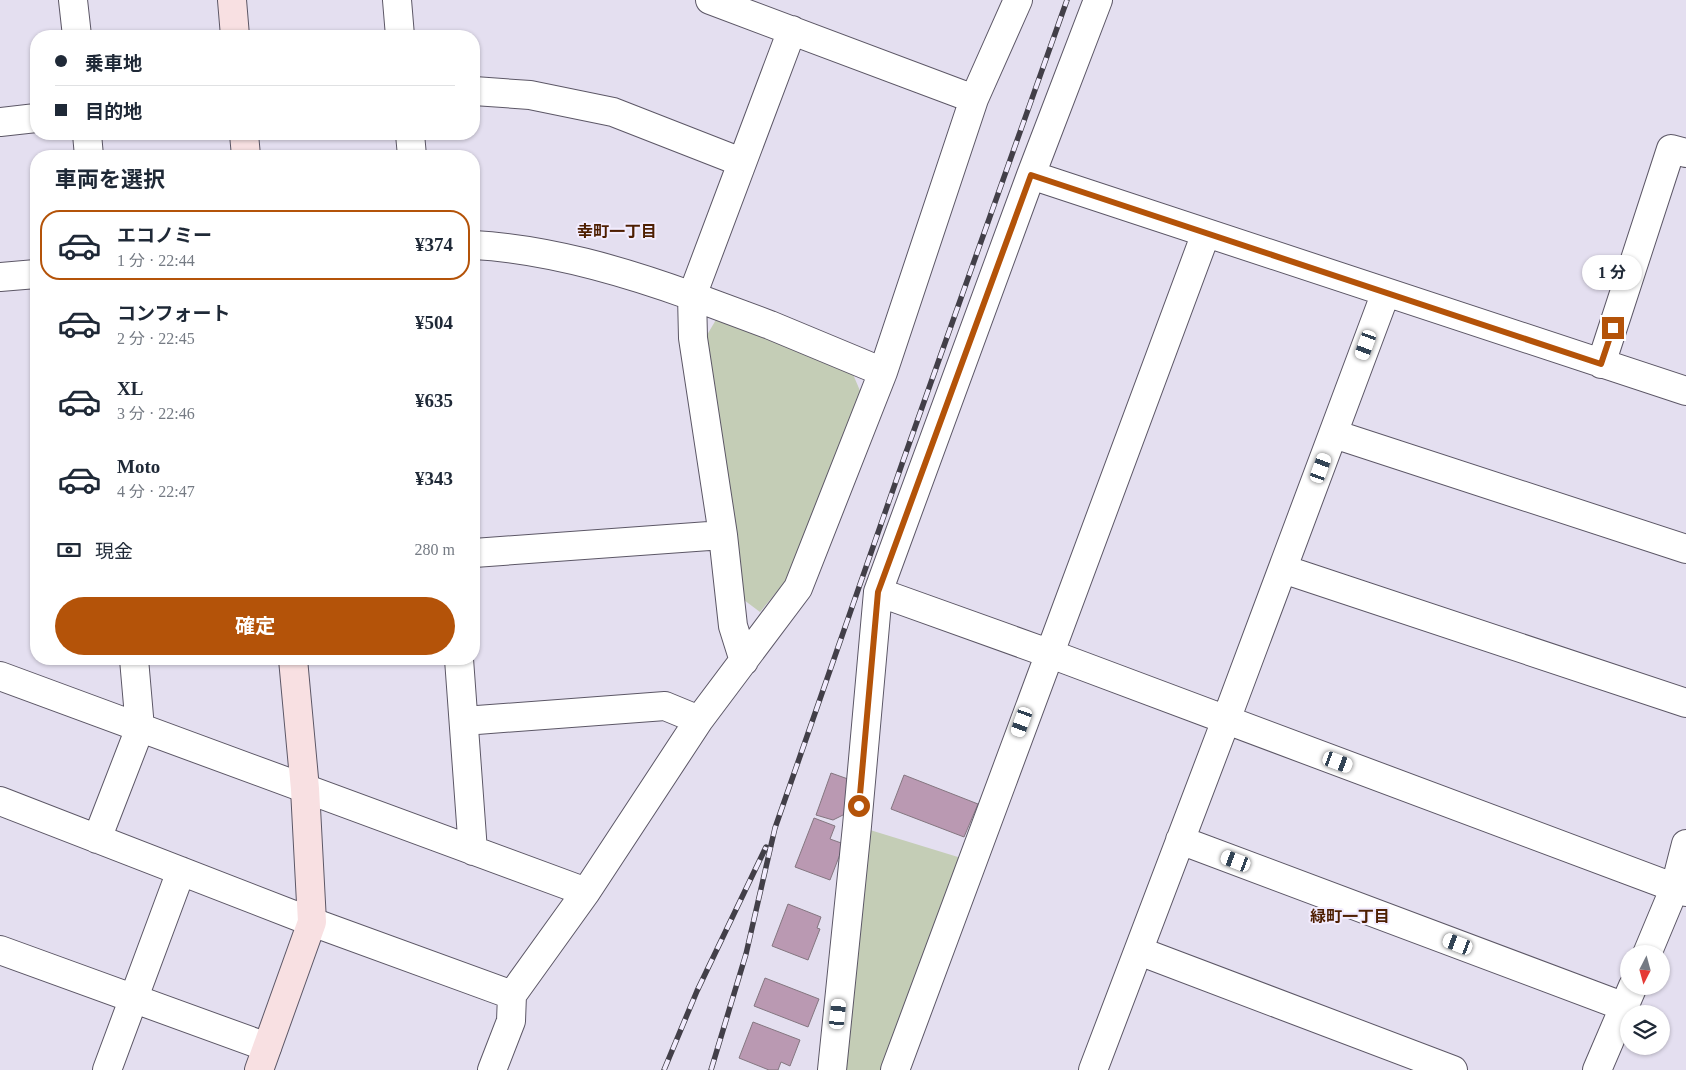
<!DOCTYPE html>
<html lang="ja">
<head>
<meta charset="utf-8">
<style>
  body { margin:0; font-family:"Times New Roman","Noto Sans JP",serif; background:#f6f6f7; color:#1f2937; height:100vh; display:flex; flex-direction:column; font-size:19px; white-space:nowrap }
  * { box-sizing:border-box; margin:0 }
  p { font-size:16px; color:#747a83 }
  .icon { flex:none; width:28px; height:28px; fill:none; stroke:currentColor; stroke-width:2; stroke-linecap:round; stroke-linejoin:round }
  .map { position:relative; flex:1; overflow:hidden }
  .details { position:absolute; left:30px; top:150px; width:450px; height:515px; display:flex; flex-direction:column; background:#fff; border-radius:20px; box-shadow:0 1px 4px #0004 }
  .details>* { flex:none }
  .banner { position:absolute; left:30px; top:30px; width:450px; height:110px; border-radius:20px; box-shadow:0 1px 4px #0004; display:grid; align-content:center; height:110px; padding:0 25px; background:#fff }
  .needle { width:32px; rotate:186deg }
  .controls { position:absolute; left:1620px; top:945px; display:grid; gap:10px }
  .controls a { display:grid; place-items:center; width:50px; height:50px; border-radius:50%; background:#fff; box-shadow:0 1px 4px #0004; font-size:25px }
  .end { position:absolute; width:22px; height:22px; margin:-11px; border:6px solid #b45309; background:#fff; box-shadow:0 0 0 2px #fff }
  .from { border-radius:50% }
  .bubble { position:absolute; height:35px; border-radius:18px; background:#fff; box-shadow:0 1px 4px #0004; font-size:16px; font-weight:700; line-height:35px; text-align:center }
  .car { position:absolute; width:15px; height:30px; margin:-15px -8px; border-radius:6px; box-shadow:0 0 4px 1px #0007; background:linear-gradient(#fff 24%,#345 0 40%,#fff 0 76%,#345 0 86%,#fff 0) }
  .banner b { display:flex; align-items:center; gap:18px; height:48px; font-size:19px }
  .banner b+b { border-top:1px solid #e0e1e3 }
  .banner i { width:12px; height:12px; background:#1f2937 }
  ul { padding:0; list-style:none }
  li { display:flex; align-items:center; gap:15px; height:70px; margin:0 10px 8px; padding:0 15px; border:2px solid transparent; border-radius:20px }
  li div { flex:1 }
  li b { display:block; font-size:19px }
  li em { font-style:normal; font-weight:700 }
  li.active { border-color:#b45309 }
  li>.icon { width:45px; height:45px; stroke-width:1.5 }
  h2 { padding:0 25px; font-size:22px; line-height:60px }
  .pay { display:flex; align-items:center; gap:12px; height:55px; padding:0 25px; font-size:19px }
  .pay p { margin-inline-start:auto }
  .cta { display:flex; gap:10px; margin-top:auto; padding:10px 25px }
  .cta a { flex:1; height:58px; border-radius:30px; background:#b45309; color:#fff; font-size:20px; font-weight:700; line-height:58px; text-align:center }
  .map>svg:first-child { display:block }
</style>
</head>
<body>
<div class="map">
<svg width="1686" height="1070" viewBox="0 0 1686 1070">
  <rect width="100%" height="100%" fill="#e4dff0"/>
  <path fill="#c4cdb6" d="M717 318 852 372 861 393 789 577 760 612 740 597 707 335Z
    M857 826 971 861 895 1070H832Z"/>
  <path fill="#ba99b2" stroke="#847680" d="M831 773 848 779 845 814 833 820 816 815Z
    M904 775 978 804 964 837 891 809Z
    M814 818 835 826 830 839 844 844 830 880 795 867Z
    M788 904 821 917 817 928 820 929 808 960 772 946Z
    M765 978 819 999 808 1027 754 1006Z
    M753 1022 800 1040 790 1066 781 1062 778 1070H769L739 1058Z"/>
  <g fill="none" stroke-linecap="round" stroke-linejoin="round">
    <g stroke="#5c5766" stroke-width="30">
      <path id="street" d="M73 0 77 36
        M397 0 400 36
        M710 0 974 99
        M792 30 692 296 770 325 883 372
        M474 91 530 95 613 112 741 162
        M0 122 36 118
        M87 134 89 156
        M410 134 412 156
        M1031 175 1686 391
        M474 245C548 249 623 271 692 296L693 338 723 535 733 626 744 661
        M0 277 36 274
        M1601 364 1671 149 1686 153
        M1334 434 1686 549
        M474 553 723 535
        M1283 569 1686 703
        M878 592 1048 653 1686 892
        M459 659 473 851
        M0 676 586 892
        M464 721 665 706 699 720
        M0 801 312 922 512 995 511 1021 492 1070
        M97 839 140 728 134 659
        M1180 840 1625 1007
        M0 950 267 1047
        M1139 951 1453 1070
        M1647 954 1675 887 1686 844
        M512 995 586 892 699 720 798 588 883 372 974 99 1018 0
        M107 1070 181 871
        M832 1070 857 826 878 592 1031 175 1098 0
        M895 1070 1206 233
        M1093 1070 1226 720 1386 292
        M1597 1070 1633 986"/>
    </g>
    <g stroke="#5c5766" stroke-width="30">
      <path id="secondary" d="M232 0 235 36
        M244 134 246 156
        M259 1070 312 922 305 789 293 659"/>
    </g>
    <use href="#street" stroke="#fff" stroke-width="28"/>
    <use href="#secondary" stroke="#f8e0e2" stroke-width="28"/>
    <g stroke="#423f48" stroke-width="5.5">
      <path id="rail" d="M664 1070 697 991 766 847
        M711 1070 746 954 775 828 903 461 1067 0"/>
    </g>
    <use href="#rail" stroke="#f2ecfe" stroke-width="4" stroke-dasharray="11" stroke-linecap="butt"/>
  </g>
  <g fill="none" stroke-linecap="round" stroke-linejoin="round">
    <path stroke="#b45309" stroke-width="6" d="M859 806 878 592 1031 175 1601 364 1613 328"/>
  </g>
  <g text-anchor="middle" dominant-baseline="central" stroke-width="4" stroke-linejoin="round" paint-order="stroke">
    <g font-size="16" font-weight="bold" fill="#4d1e01" stroke="#f2ecfe">
      <text x="617" y="231">幸町一丁目</text>
      <text x="1350" y="916">緑町一丁目</text>
    </g>
  </g>
</svg>
<div class="controls">
<a><svg class="needle" viewBox="-14 -14 28 28"><path d="M0-13l5 13h-10z" fill="#e53935"/><path d="M0 13l5-13h-10z" fill="#747a83"/></svg></a>
<a><svg class="icon" aria-label="layers" viewBox="0 0 24 24"><path d="M12 4l9 5-9 5-9-5zM3 14l9 5 9-5"/></svg></a>
</div>
<i class="end from" style="left:859px;top:806px"></i>
<i class="end" style="left:1613px;top:328px"></i>
<div class="bubble" style="left:1582px;top:255px;width:60px">1 分</div>
<i class="car" style="left:1366px;top:345px;rotate:200deg"></i>
<i class="car" style="left:1321px;top:468px;rotate:20deg"></i>
<i class="car" style="left:1022px;top:722px;rotate:200deg"></i>
<i class="car" style="left:1338px;top:762px;rotate:110deg"></i>
<i class="car" style="left:1236px;top:861px;rotate:291deg"></i>
<i class="car" style="left:1458px;top:944px;rotate:291deg"></i>
<i class="car" style="left:838px;top:1014px;rotate:6deg"></i>
<div class="banner">
<b><i class="from"></i>乗車地</b>
<b><i></i>目的地</b>
</div>
<section class="details">
<h2>車両を選択</h2>
<ul>
<li class="active"><svg class="icon" aria-label="car" viewBox="0 0 24 24"><path d="M5 17H2v-5l4-1 3-4h7l3 4 3 1v5h-3M9 17h6M6 11h13"/><circle cx="7" cy="17" r="2"/><circle cx="17" cy="17" r="2"/></svg><div><b>エコノミー</b><p>1 分 · 22:44</p></div><em>¥374</em></li>
<li><svg class="icon" aria-label="car" viewBox="0 0 24 24"><path d="M5 17H2v-5l4-1 3-4h7l3 4 3 1v5h-3M9 17h6M6 11h13"/><circle cx="7" cy="17" r="2"/><circle cx="17" cy="17" r="2"/></svg><div><b>コンフォート</b><p>2 分 · 22:45</p></div><em>¥504</em></li>
<li><svg class="icon" aria-label="car" viewBox="0 0 24 24"><path d="M5 17H2v-5l4-1 3-4h7l3 4 3 1v5h-3M9 17h6M6 11h13"/><circle cx="7" cy="17" r="2"/><circle cx="17" cy="17" r="2"/></svg><div><b>XL</b><p>3 分 · 22:46</p></div><em>¥635</em></li>
<li><svg class="icon" aria-label="car" viewBox="0 0 24 24"><path d="M5 17H2v-5l4-1 3-4h7l3 4 3 1v5h-3M9 17h6M6 11h13"/><circle cx="7" cy="17" r="2"/><circle cx="17" cy="17" r="2"/></svg><div><b>Moto</b><p>4 分 · 22:47</p></div><em>¥343</em></li>
</ul>
<div class="pay"><svg class="icon" aria-label="cash" viewBox="0 0 24 24"><path d="M3 7h18v10H3z"/><circle cx="12" cy="12" r="2"/></svg>現金<p>280 m</p></div>
<div class="cta"><a>確定</a></div>
</section>
</div>
</body>
</html>
